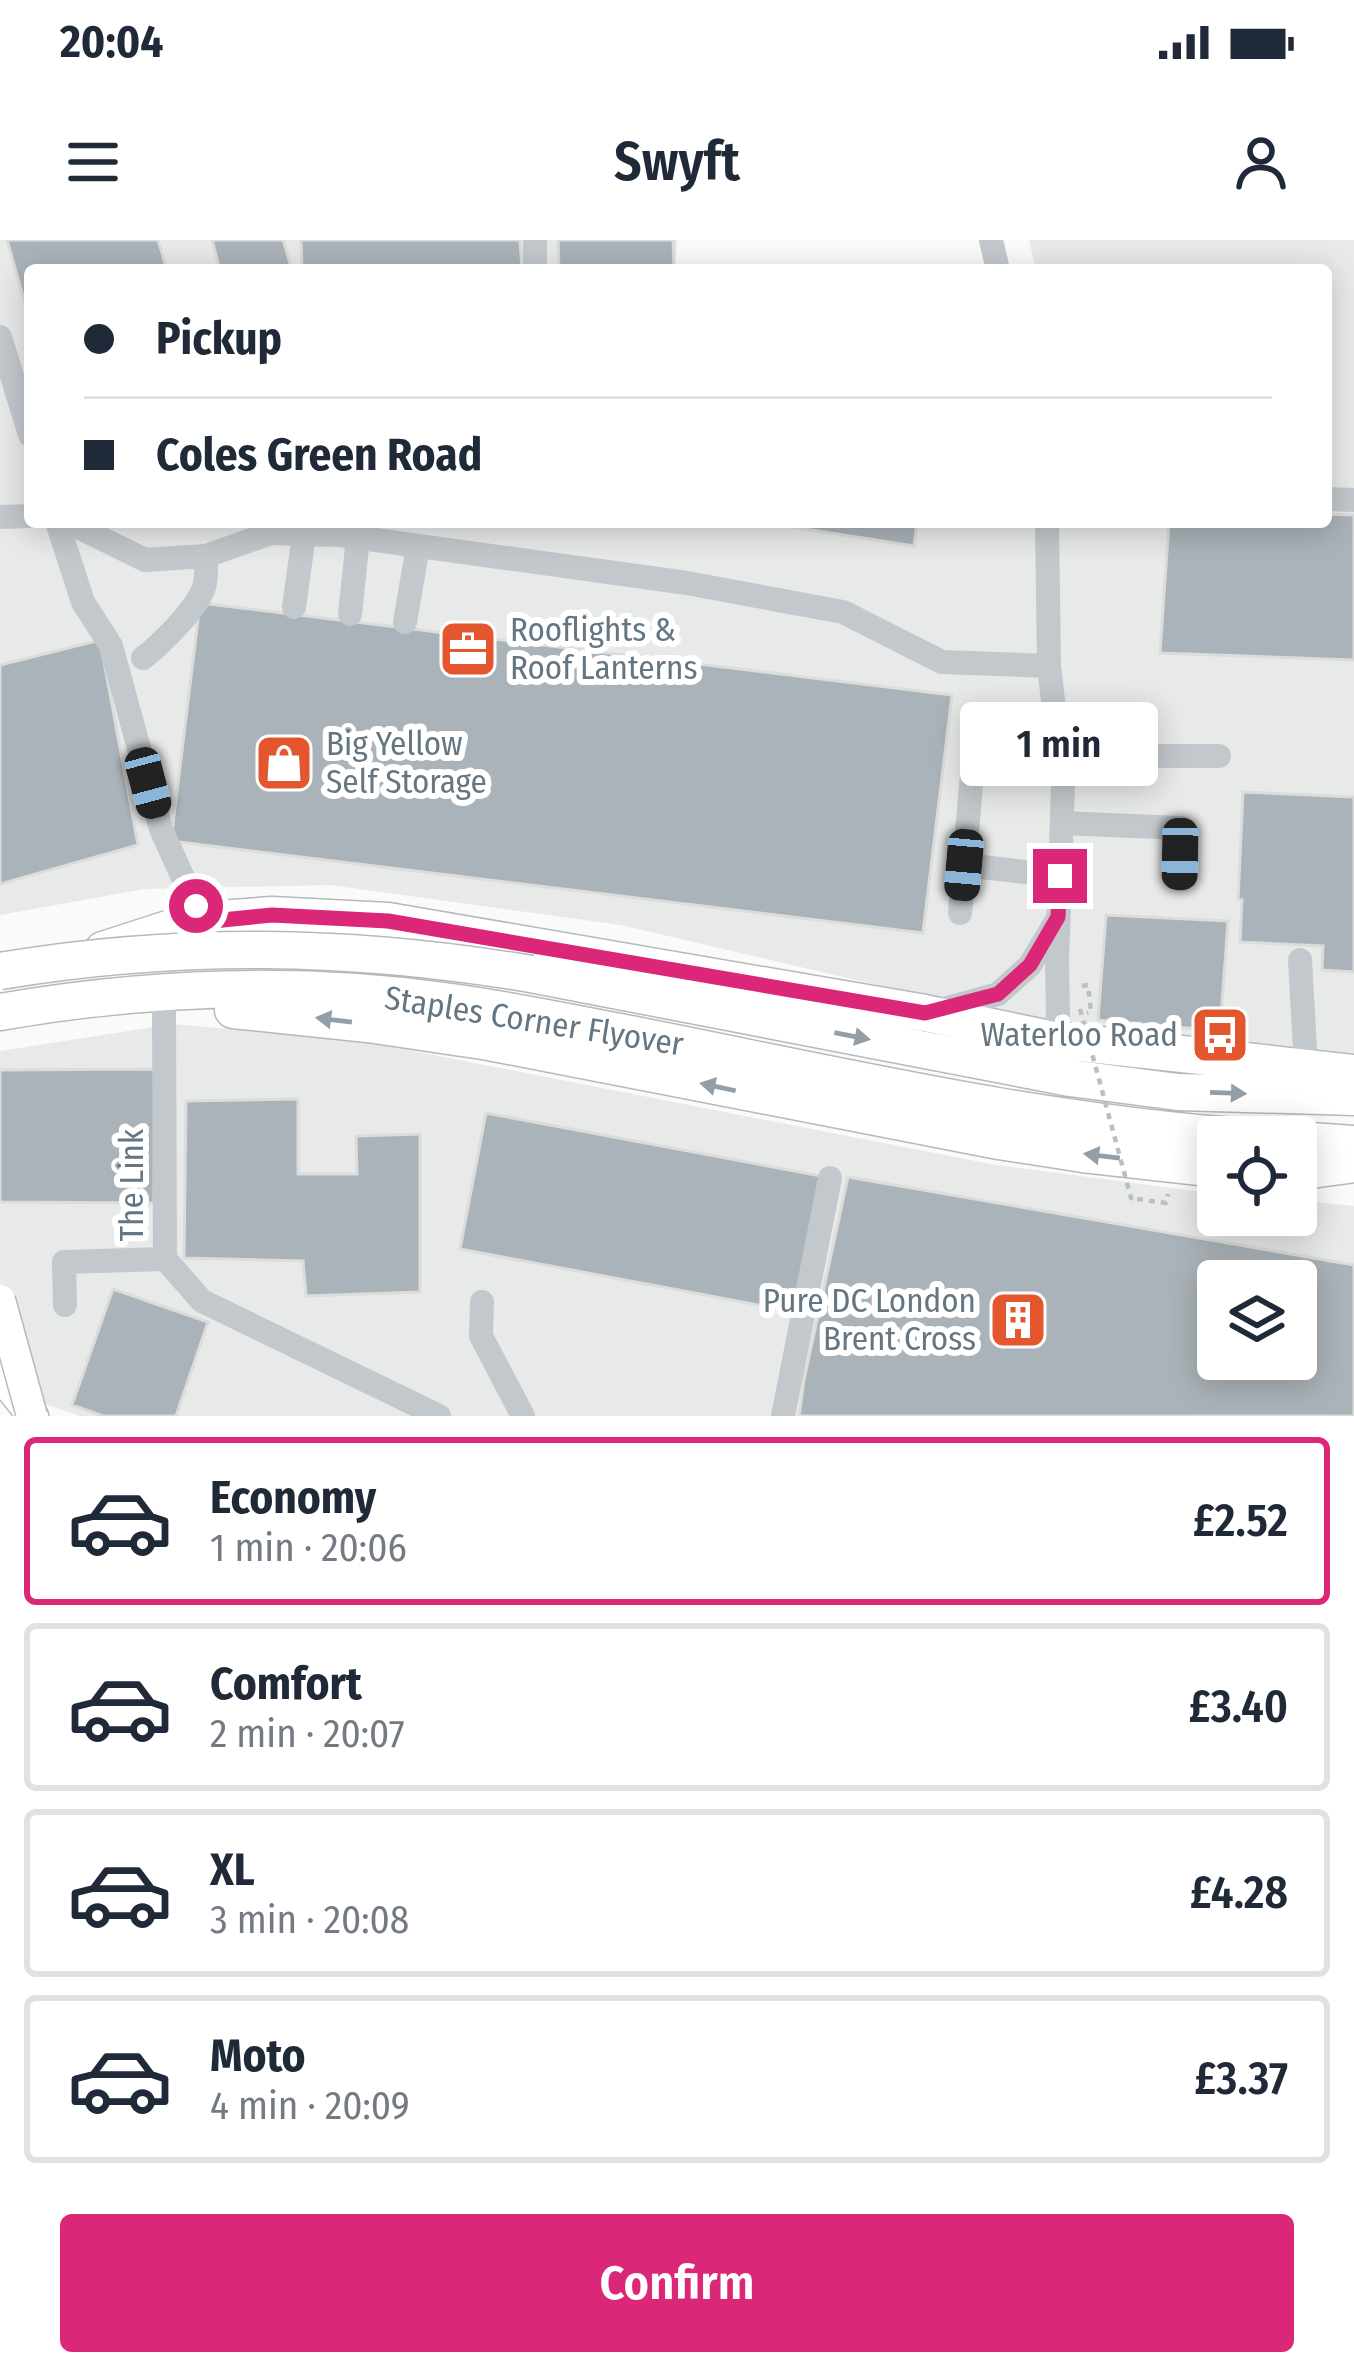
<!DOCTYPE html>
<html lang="en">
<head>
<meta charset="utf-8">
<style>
  body { margin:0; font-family:"Fira Sans Condensed",sans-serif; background:#f6f6f7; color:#1f2937; height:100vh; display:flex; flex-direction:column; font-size:45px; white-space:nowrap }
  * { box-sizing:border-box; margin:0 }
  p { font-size:39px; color:#747a83 }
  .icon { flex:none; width:66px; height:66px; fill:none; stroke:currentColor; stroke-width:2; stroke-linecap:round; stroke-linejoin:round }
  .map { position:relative; height:1176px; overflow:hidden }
  .sheet { display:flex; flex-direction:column; background:#fff; flex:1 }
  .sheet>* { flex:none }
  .hud { position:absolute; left:24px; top:24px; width:1308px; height:264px; border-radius:12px; box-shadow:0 6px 30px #0003; display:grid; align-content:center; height:264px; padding:0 60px; background:#fff }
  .controls { position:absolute; left:1197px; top:876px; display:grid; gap:24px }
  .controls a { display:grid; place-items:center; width:120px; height:120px; border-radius:12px; background:#fff; box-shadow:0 6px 30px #0003; font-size:60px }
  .end { position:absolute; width:54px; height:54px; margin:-27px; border:15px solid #db2777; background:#fff; box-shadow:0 0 0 6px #fff }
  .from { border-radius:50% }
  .bubble { position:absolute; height:84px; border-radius:12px; background:#fff; box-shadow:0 6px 30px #0003; font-size:39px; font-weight:600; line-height:84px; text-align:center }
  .car { position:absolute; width:36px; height:72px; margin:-36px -18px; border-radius:15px; box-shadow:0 0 9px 3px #0007; background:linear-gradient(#222 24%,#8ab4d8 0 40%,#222 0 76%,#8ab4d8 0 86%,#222 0) }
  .hud b { display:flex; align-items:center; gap:42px; height:114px; font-size:45px }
  .hud b+b { border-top:3px solid #e0e1e3 }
  .hud i { width:30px; height:30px; background:#1f2937 }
  ul { padding:21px 0 0; list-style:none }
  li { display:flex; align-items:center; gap:36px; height:168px; margin:0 24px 18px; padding:0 36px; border:6px solid #e0e1e3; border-radius:12px }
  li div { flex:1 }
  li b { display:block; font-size:45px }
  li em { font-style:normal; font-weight:600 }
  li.active { border-color:#db2777 }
  li>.icon { width:108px; height:108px; stroke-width:1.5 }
  .cta { display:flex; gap:24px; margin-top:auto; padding:24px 60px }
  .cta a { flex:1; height:138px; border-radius:12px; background:#db2777; color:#fff; font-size:48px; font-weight:600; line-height:138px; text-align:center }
  .status { display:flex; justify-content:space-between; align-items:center; height:84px; padding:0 60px; background:#fff; direction:ltr }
  .status svg { height:33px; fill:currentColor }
  header { display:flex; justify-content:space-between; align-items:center; height:156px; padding:0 60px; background:#fff; font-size:54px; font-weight:600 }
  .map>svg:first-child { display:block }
</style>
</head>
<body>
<div class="status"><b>20:04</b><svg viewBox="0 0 49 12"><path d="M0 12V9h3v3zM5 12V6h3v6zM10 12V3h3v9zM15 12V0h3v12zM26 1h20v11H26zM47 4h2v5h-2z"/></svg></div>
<header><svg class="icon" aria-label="menu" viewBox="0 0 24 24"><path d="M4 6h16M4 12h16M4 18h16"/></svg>Swyft<svg class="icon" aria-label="person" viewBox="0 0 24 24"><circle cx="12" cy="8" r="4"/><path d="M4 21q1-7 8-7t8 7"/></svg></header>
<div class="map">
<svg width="1354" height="1176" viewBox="0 0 1354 1176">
  <rect width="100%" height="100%" fill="#fafaf8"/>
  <path fill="#e8e9e9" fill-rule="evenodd" d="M0 0H677L675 30H30V282H1326V30H1036L1029 0H1354V814L1097 791 924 756 621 685 330 645 144 649 0 675Z
    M173 784 367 802 996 925 1218 954V975H1296V960L1354 966V1176H80L28 1158 0 1041V811ZM1218 1041H1296V1119H1218Z"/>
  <path fill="#aab3b9" stroke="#dcdcda" stroke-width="3" fill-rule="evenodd" d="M7 0H158L167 30H30V81Z
    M212 0H283L292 30H220Z
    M301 0H520L522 30H302Z
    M558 0H673L674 30H559Z
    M1326 274 1354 275V420L1160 413 1169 282H1326Z
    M760 282H917L914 306Z
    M200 363 952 455 923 693 171 601Z
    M100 400 138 605 0 644V425Z
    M1243 552 1354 557V732L1322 730 1323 706 1240 702 1242 660H1238Z
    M1106 675 1228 681 1220 791 1098 780Z
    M155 829 154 963 0 962V830Z
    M298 859V934H357L356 896 420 894V1052L306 1056 303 1021 184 1018 186 861Z
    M486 873 821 936 796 1072 460 1009Z
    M848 937 1354 1025V1176H799L804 1140ZM1218 1041H1296V1119H1218Z
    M113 1049 208 1082 176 1176H103L72 1165Z"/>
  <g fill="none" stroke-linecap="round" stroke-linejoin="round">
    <g stroke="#b5babe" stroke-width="33">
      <path id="major" d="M0 1135 33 1176"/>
    </g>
    <g stroke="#b4b9bd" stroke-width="39">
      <path id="highway" d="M103 710 168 689 219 679 272 675 388 681 925 773 1054 800 1354 833
        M531 734 1070 838 1178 852 1354 857
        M233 770 368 784 489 802 999 901 1083 914 1218 929
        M0 772C149 746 301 741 452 762 511 770 571 783 630 794 834 834 1039 883 1247 897
        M1296 900 1354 904
        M1296 932 1354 924"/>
    </g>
    <path stroke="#bbbfc2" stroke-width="4.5" stroke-dasharray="6 6" stroke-linecap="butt" d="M1082 746 1088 745 1091 772 1087 773
      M1137 959 1166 963 1168 954"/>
    <path stroke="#c3c8cc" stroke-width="24" d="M991 0 998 30
      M535 30V0
      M0 97 30 195
      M1326 259 1354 260
      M0 277 30 276
      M57 282 83 362 111 406 161 589 203 682
      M68 282 145 320 206 316 271 293 340 295 687 343 843 372 942 422 1049 426
      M1047 282 1049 426 1063 546 1057 720 1058 777 1054 800
      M294 367 304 295
      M350 374 358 298
      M405 382 418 306
      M143 418C161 404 197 369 204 347 207 338 206 326 206 316
      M1060 516H1219
      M1062 583 1181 588 1180 639
      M964 625 1060 636
      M960 673 976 487
      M1300 720 1306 827
      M164 766 165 1019 202 1061 439 1176
      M933 772 998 754 1030 725 1057 680
      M482 1062 481 1096 523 1176
      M65 1065 64 1022 165 1019
      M783 1176 830 938"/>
    <use href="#major" stroke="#fff" stroke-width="30"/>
    <use href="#highway" stroke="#fff" stroke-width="36"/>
    <g stroke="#b5babe" stroke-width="33" stroke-linecap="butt">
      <path id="major-bridge" d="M0 1060 32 1176"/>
    </g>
    <g stroke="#b4b9bd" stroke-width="39" stroke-linecap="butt">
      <path id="highway-bridge" d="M0 731C180 701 351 704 531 734"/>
    </g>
    <path stroke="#bbbfc2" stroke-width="4.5" stroke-dasharray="6 6" stroke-linecap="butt" d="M1080 769 1131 958 1137 959"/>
    <use href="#major-bridge" stroke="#fff" stroke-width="30"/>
    <use href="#highway-bridge" stroke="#fff" stroke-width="36"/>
  </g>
  <defs><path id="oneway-solid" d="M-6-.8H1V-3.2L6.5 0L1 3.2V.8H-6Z" transform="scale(3)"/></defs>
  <g fill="#939fa8">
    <use href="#oneway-solid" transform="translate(334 780) rotate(-173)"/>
    <use href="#oneway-solid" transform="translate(852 796) rotate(11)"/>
    <use href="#oneway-solid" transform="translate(718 847) rotate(-168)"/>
    <use href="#oneway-solid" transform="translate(1228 853) rotate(2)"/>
    <use href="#oneway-solid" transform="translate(1102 916) rotate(-173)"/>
  </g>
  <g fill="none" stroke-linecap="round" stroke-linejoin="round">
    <path stroke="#db2777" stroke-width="15" d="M196 666 203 682 272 675 388 681 925 773 998 754 1030 725 1058 677 1060 636"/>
  </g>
  <defs>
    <g id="office-square" transform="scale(3)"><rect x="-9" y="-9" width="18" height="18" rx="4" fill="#e4572e" stroke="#fff"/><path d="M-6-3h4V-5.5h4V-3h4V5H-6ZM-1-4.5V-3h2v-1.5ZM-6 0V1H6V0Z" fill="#fff"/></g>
    <g id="shop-square" transform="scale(3)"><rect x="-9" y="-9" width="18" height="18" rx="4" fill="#e4572e" stroke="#fff"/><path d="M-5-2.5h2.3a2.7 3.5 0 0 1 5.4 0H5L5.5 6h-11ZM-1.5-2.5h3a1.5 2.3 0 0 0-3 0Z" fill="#fff"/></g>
    <g id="bus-square" transform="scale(3)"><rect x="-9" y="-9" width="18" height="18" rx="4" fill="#e4572e" stroke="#fff"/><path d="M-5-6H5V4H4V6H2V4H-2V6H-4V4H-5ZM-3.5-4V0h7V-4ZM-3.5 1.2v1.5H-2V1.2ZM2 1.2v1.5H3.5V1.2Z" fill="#fff"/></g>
    <g id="building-square" transform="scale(3)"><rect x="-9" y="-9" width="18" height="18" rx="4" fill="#e4572e" stroke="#fff"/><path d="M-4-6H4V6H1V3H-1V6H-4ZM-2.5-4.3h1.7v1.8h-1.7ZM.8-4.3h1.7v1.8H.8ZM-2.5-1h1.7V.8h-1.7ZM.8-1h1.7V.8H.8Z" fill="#fff"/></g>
  </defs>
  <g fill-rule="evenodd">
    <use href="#office-square" x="468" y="409"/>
    <use href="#shop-square" x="284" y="523"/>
    <use href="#bus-square" x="1220" y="795"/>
    <use href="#building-square" x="1018" y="1080"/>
  </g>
  <g text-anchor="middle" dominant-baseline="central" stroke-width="12" stroke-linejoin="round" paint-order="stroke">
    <g font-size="33" fill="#657683" stroke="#fff" text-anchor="start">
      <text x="510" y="390">Rooflights &amp;<tspan x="510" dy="38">Roof Lanterns</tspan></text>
      <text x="326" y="504">Big Yellow<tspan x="326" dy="38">Self Storage</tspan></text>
      <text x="1178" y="795" text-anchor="end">Waterloo Road</text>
      <text x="976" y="1061" text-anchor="end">Pure DC London<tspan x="976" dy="38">Brent Cross</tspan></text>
    </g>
    <g font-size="33" fill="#657683" stroke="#fff">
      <text transform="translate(534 781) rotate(9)">Staples Corner Flyover</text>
      <text transform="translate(132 945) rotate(-90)">The Link</text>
    </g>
  </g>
</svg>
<div class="controls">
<a><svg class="icon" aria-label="locate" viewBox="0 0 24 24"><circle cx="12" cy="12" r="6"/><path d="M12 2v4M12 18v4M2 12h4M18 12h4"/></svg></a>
<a><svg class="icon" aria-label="layers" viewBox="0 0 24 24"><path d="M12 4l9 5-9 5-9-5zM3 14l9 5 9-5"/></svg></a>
</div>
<i class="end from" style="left:196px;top:666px"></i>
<i class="end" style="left:1060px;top:636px"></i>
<div class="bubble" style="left:960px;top:462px;width:198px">1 min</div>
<i class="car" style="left:148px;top:543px;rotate:165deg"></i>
<i class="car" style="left:1180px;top:614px;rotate:181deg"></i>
<i class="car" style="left:964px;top:625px;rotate:185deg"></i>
<div class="hud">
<b><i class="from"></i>Pickup</b>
<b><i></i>Coles Green Road</b>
</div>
</div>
<section class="sheet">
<ul>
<li class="active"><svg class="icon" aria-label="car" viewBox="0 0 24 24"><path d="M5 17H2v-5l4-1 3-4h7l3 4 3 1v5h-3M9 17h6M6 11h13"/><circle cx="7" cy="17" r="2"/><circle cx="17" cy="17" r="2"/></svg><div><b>Economy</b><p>1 min · 20:06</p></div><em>£2.52</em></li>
<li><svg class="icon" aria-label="car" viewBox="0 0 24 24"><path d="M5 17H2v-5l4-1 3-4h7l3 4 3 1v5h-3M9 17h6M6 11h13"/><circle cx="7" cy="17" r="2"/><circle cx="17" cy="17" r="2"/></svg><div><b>Comfort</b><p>2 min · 20:07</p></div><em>£3.40</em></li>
<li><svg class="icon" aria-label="car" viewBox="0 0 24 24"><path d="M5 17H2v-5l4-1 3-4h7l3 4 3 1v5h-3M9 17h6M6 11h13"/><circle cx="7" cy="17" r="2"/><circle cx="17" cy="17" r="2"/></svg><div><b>XL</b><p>3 min · 20:08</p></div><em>£4.28</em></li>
<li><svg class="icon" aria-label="car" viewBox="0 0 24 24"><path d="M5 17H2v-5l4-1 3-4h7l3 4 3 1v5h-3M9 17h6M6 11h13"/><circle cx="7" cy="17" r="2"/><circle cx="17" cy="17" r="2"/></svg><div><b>Moto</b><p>4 min · 20:09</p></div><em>£3.37</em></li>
</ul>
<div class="cta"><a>Confirm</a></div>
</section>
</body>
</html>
